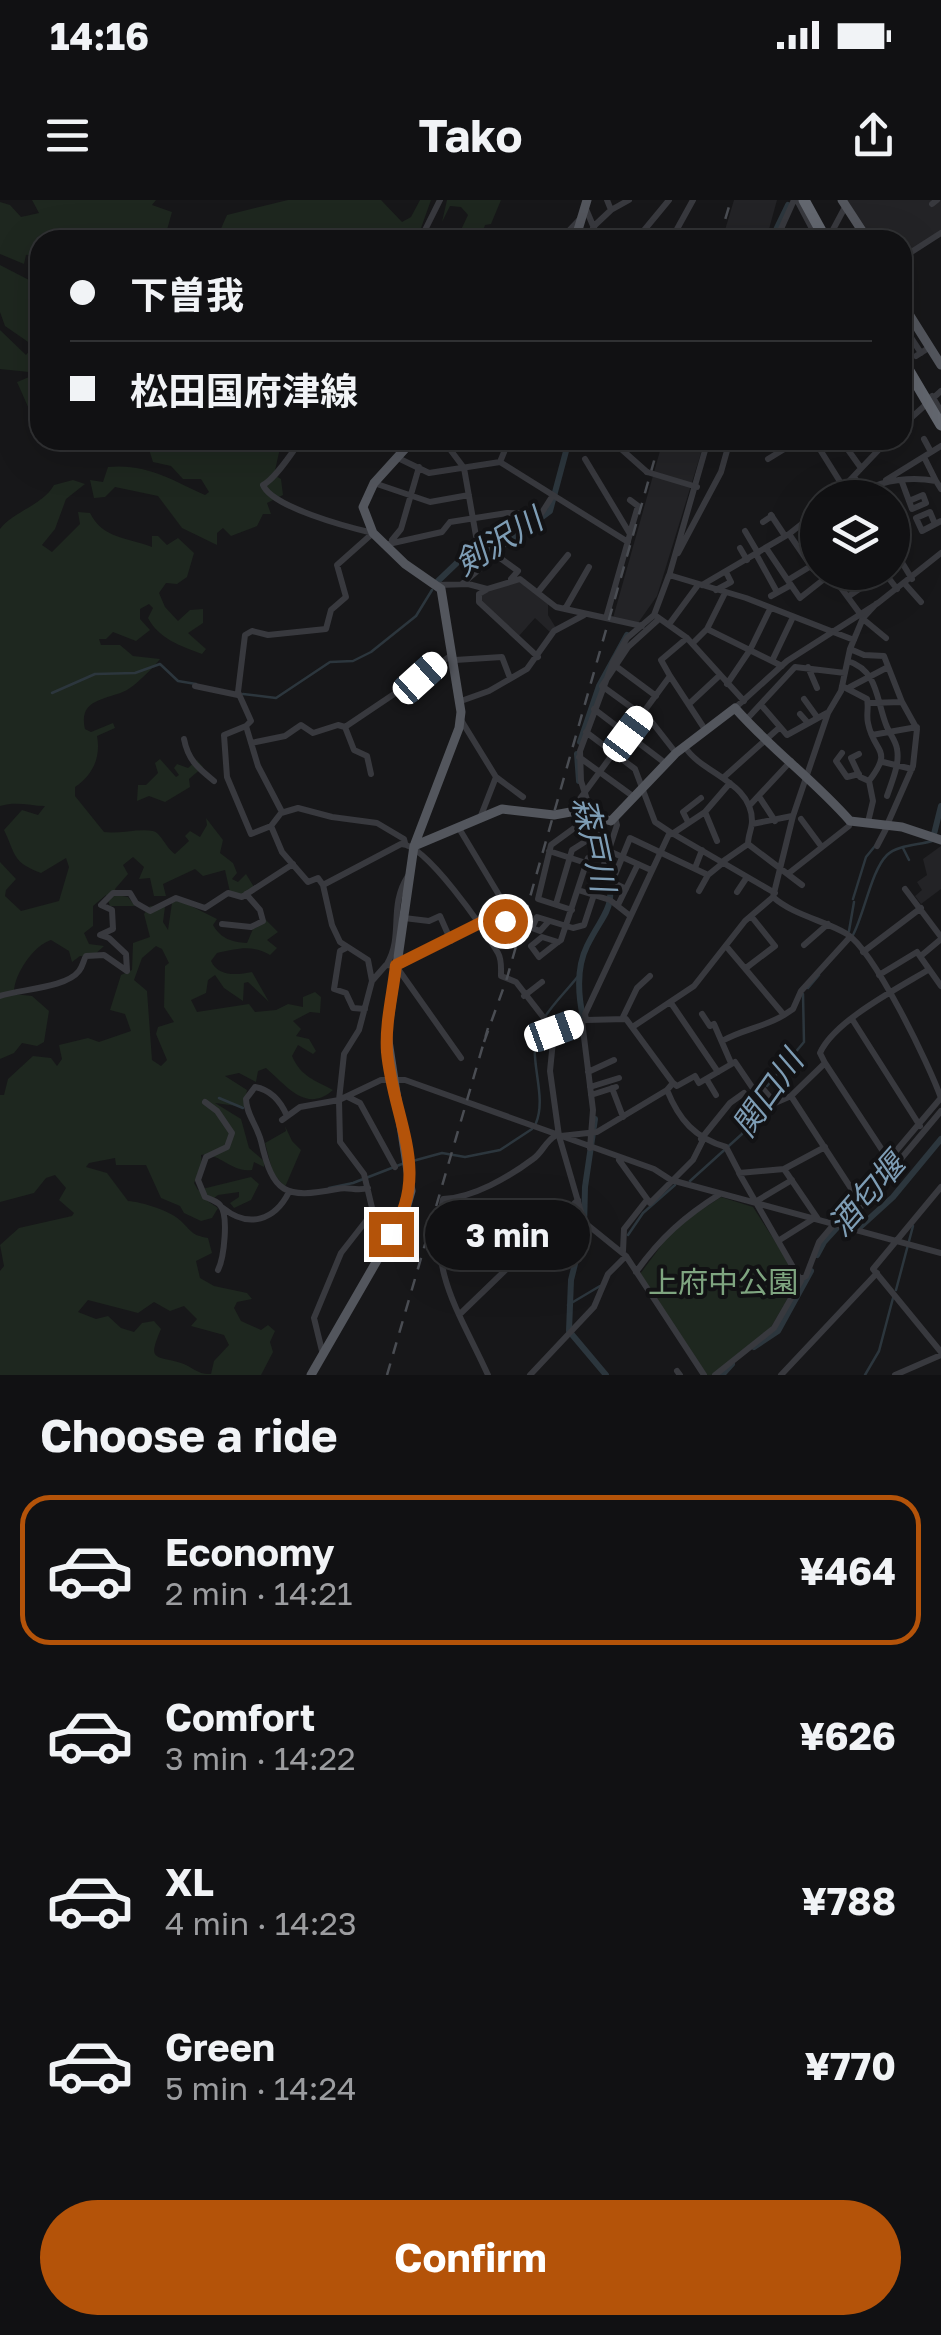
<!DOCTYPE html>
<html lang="en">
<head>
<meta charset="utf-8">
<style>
  body { margin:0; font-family:"Golos Text","Noto Sans JP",sans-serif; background:#1e1f21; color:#f1f3f6; height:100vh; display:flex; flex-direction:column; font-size:38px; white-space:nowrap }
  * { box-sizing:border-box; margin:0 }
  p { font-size:32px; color:#9c9da0 }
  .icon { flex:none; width:55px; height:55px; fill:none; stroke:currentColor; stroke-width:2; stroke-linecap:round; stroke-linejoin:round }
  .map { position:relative; height:1175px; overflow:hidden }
  .drawer { display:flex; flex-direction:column; background:#111113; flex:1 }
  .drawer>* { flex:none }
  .banner { position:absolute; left:30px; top:30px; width:882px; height:220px; border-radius:30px; box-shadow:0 10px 40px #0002,0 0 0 2px #303133; display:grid; align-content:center; height:220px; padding:0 40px; background:#111113 }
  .fabs { position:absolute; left:800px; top:280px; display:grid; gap:20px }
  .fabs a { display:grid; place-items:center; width:110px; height:110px; border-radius:50%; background:#111113; box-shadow:0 10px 40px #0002,0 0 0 2px #303133; font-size:50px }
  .end { position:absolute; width:45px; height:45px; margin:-22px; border:12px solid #b45309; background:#fff; box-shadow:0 0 0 5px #fff }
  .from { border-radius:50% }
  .bubble { position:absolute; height:70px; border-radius:35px; background:#111113; box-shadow:0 10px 40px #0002,0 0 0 2px #303133; font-size:32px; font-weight:700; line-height:70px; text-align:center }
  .car { position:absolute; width:30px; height:60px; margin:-30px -15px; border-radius:12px; box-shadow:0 0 8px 2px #0007; background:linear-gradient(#fff 24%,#345 0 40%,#fff 0 76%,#345 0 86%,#fff 0) }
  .banner b { display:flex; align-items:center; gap:35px; height:95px; font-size:38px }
  .banner b+b { border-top:2px solid #303133 }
  .banner i { width:25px; height:25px; background:#f1f3f6 }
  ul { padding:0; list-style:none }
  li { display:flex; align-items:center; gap:30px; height:150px; margin:0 20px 15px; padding:0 20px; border:5px solid transparent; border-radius:30px }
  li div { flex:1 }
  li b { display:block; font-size:38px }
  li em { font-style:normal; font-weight:700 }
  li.selected { border-color:#b45309 }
  li>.icon { width:90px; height:90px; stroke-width:1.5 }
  h2 { padding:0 40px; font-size:45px; line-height:120px }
  .action { display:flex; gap:20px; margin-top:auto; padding:20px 40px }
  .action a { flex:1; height:115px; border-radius:60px; background:#b45309; color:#fff; font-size:40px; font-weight:700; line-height:115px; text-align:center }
  .status { display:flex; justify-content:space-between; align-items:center; height:70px; padding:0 50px; background:#111113; direction:ltr }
  .status svg { height:28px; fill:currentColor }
  header { display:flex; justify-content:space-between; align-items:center; height:130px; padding:0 40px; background:#111113; font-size:45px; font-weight:700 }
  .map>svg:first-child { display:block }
</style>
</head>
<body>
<div class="status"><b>14:16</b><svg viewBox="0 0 49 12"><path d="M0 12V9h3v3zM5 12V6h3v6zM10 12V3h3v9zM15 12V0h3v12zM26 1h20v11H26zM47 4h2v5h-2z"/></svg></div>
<header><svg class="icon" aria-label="menu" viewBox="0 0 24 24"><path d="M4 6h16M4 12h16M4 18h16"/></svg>Tako<svg class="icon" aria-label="share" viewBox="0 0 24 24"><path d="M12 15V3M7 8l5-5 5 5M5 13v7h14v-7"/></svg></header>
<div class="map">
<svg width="941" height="1175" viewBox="0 0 941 1175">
  <rect width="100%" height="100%" fill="#171719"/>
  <path fill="#232326" d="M734 0H777L766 40H722Z
    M847 0H941V31L903 55 902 40H872Z
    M663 240H705L657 396 638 423 613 418Z
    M518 379 548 402V415L556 428 551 433 535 418 518 437 480 402 482 393Z
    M941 646V689L921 704 915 696 922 690 917 682 927 675 923 659Z"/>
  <path fill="#1e271f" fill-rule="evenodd" d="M32 0H156L152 5 172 12 165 37 170 40H40V54L26 55 24 64 0 54V2L10 5 21 17 39 13Z
    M288 0H381L402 22 411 17 420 0H431L421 28 428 40 363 36 362 40H216L227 15Z
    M447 0H501L491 24 485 25 480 39 443 40 451 30 460 32 468 15 461 7 450 6 442 22Z
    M0 65 31 81 40 74V190L35 192 38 203 29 209 17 182 39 173 0 169V130L26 155 34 146 5 126 0 112Z
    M146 240H247L258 246 265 240H293L280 248 274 275 281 279 283 295 267 303 271 314H263L257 326 231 336 223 328 217 333V345L182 328 158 296 115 287 105 297 94 298 90 280 103 282 108 267C146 263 172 280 205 295L209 292 201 279H183L171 266 153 262Z
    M73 280 85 284 66 299 55 329 42 345 52 352 80 324 78 312 90 313C103 339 127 337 152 347V336H158L167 345 178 338 194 353 187 377 177 384 166 383 159 393 165 407 178 421 190 410 203 409V423L188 433 206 449 202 454C181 446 159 439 148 418L153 408 149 404 140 409V419L150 430 136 441 113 432 106 439H99L101 445H120L133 456 160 459C155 466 133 488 125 491 105 500 78 499 85 529L91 532 113 523 115 528 97 536C101 557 93 575 75 587V596L104 632C119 634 140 628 153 631 161 633 166 648 175 654L189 641 185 636 190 631 200 637 207 625 206 618 223 640 220 653 233 663 237 673 232 679 238 682 246 674 254 687 242 696 230 692 225 670 203 676 195 669 163 684 166 696H154L150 678 139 679 144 667 133 657 123 665 128 674 115 689 117 695 128 697 135 706H110L106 695 93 706V726L84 733 89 744 104 746 92 757 80 756 72 762 69 751 51 740C34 745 13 775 14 794L32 796 49 811 44 842 37 846 22 843 14 853 0 859V662L16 679 6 690 5 696 21 711 59 701 69 667 66 658 41 673C12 662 16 655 4 630L22 610 38 615 45 606C30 606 17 601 0 606V329C14 311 43 305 54 285Z
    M160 559 176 577 179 575 174 568 177 564 188 568 197 560 203 567 189 579 190 587 165 602 149 596 137 601 138 585H146L158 573 155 563Z
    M179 700 217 719 213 725C221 739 232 742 247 743L253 729 266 720 278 732 267 740 277 748 270 755C251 744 237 749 217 753L211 761C218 777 237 775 252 772L269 802 248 782 244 783 243 801 224 788 215 775 208 780 206 793 191 800 197 812 249 804 255 812 276 810 288 804 303 807V797L315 792 321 797 320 813 310 812 293 821 301 829 296 836 309 839 316 851 313 854 298 845 292 856C301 877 315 880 333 890 306 914 286 885 266 868L258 871 256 882 239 873 225 876 247 890 244 907 215 903 241 919 249 948 264 961V967L254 962 252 970C231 973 221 953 201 955L202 965 194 983 198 990 251 977 259 984 251 1000 234 1008 230 1003 239 997V992L218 995 209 1002 218 1008 212 1018 201 1021 184 1013 180 1006 161 998 146 965H116L115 958 89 963 86 967 107 973 128 1001C142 1002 172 1011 182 1022 193 1033 192 1035 208 1038L212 1053 196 1061 200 1078 214 1086 247 1093 252 1099 237 1102 234 1108 241 1121 261 1130 268 1125 275 1131 270 1142 273 1152 261 1175H0V1071L4 1066 0 1045 19 1028 72 1016 74 1013 59 1000 66 988 55 975 46 978 34 993 0 1002V895H4L8 879 33 856 51 858 57 866 62 859 59 845 88 838 99 842 131 831 125 814 110 810 121 775 132 770 133 743 150 737 144 714 150 706 165 707 163 722 168 730 172 703ZM156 746 162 749 169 763 165 766 164 807 174 822 158 827 156 834 167 860 161 866 152 860 147 791 134 780 142 758ZM88 1100 138 1113 154 1102 170 1111 184 1106 197 1119 191 1126 224 1135 229 1145 214 1161 211 1174C198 1175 193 1167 181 1163 155 1155 147 1162 161 1129L154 1121 142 1123 134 1132 121 1128 108 1116 96 1119 78 1112Z
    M285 926 292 941 301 950 285 987 273 973 265 943 286 931Z
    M721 997 753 1007 799 1079 770 1129 712 1175H707L640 1074 675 1027Z"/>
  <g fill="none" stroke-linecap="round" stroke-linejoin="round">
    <path stroke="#2c363d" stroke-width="2.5" d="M52 493 95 474 135 473 160 464 178 481 196 484
      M243 494 276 498 330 462 353 461 371 452 416 416 432 390
      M903 648 909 660
      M853 699 866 657 875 646
      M849 731 854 702
      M853 735C865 712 871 671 887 655 897 645 919 645 932 641
      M808 788 819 775
      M767 886 804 842 803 794
      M219 898 243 908
      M536 923C548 894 526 857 539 827 547 809 567 791 579 775
      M409 962 442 953 465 957 500 950 532 929
      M690 981 742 934 756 910 761 891
      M329 988 353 983 402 964
      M628 1035 643 1013 675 985
      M896 1090 913 1026
      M568 1105 600 1086
      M865 1175 879 1151 893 1098"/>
    <path stroke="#2c363d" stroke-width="6" d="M771 40 788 5
      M438 381 462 358 506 344 550 311 569 240
      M580 542 599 486 627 435
      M577 554 579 581
      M934 634 941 606
      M583 818C578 794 576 768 587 746 605 709 618 710 605 665
      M595 919 585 987 584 1028 571 1080 569 1131 606 1175
      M859 1028 893 997 941 939
      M817 1055 824 1042 863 999
      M754 1147 778 1131 811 1071
      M722 1175 732 1164"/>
    <path stroke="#38393e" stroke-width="6" d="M607 0 611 10
      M797 0 818 40
      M932 4 937 0
      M586 9 599 40
      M593 27 611 10 629 0
      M677 30 698 40
      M828 39 844 9
      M420 40 440 0
      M560 40 580 19
      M636 40 669 0
      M671 40 693 0
      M776 40 794 0
      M902 58 941 33
      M902 124 921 153
      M916 156 930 147
      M932 196 941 211
      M902 212 907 221
      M902 226 941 191
      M924 239 931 252
      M443 240 464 268 476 336
      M611 240 647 272
      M814 240 844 288
      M841 240 861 268
      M924 257 936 281
      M398 258 429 273 500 262 628 342
      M585 259 630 334 606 418
      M768 259 799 240
      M500 262 509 240
      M854 277 868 298
      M886 280 941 246
      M902 282 912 309 926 303
      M374 283 430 302 469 295
      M865 291C884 279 913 277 936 281L941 289
      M833 298 888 240
      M630 300 638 306 630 333
      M909 301 923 295 926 303
      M771 315 785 336
      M763 322 772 316
      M935 324 930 312 916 318 922 331 941 321
      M745 331 758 353
      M789 334 813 369 818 366
      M392 340 401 329 419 267
      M384 345 442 332 450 322 507 313 541 314 553 295
      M892 346 912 379
      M740 348 747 360
      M766 348 791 385
      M678 353 721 272 730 240
      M756 354 777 392
      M850 372 861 387
      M884 372 897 389
      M830 373 861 415
      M669 376 708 240
      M788 380 811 366
      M462 384 496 355 518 371 511 379
      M905 384 921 402
      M439 385 468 384 487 389 520 379 556 407 642 426
      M702 385 789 334 818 311
      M486 390 479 394V402L538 457
      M716 390 731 382 726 372
      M538 392 568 355
      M771 396 791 385 800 398 833 372
      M849 396 884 372
      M565 409 589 367
      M656 416 687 438 744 501
      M863 419 886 438
      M670 423 698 385
      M707 429 782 466
      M693 443 707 429 725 393
      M850 449 864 455 884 456 902 502 917 529 913 566 887 625
      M455 460 502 457 510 478
      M772 461 793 417
      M848 461C879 471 876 501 887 527 890 534 896 541 897 549 900 564 892 581 887 596
      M617 467 656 496
      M808 467 817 488
      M670 476 661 460 687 438
      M727 484 750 450 770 409
      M195 486 238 495
      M842 486 867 499C869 507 866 515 868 523 874 554 894 548 869 581L873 601 868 622
      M850 487 888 467
      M804 499 817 517
      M461 501 489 491 527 469 554 431 584 415
      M869 503 902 502
      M689 504 719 476
      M762 506 787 535 827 513
      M735 508 787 461 878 403 941 353
      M594 509 665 563
      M644 512 676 553
      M800 514 808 523
      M642 515 602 486 628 447 659 419
      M461 520 496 577 480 618
      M746 520 795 467 845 473
      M246 526 224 535 227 577 251 634 271 626
      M345 527 452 455
      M872 535 917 527
      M184 539C188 560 198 568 214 581
      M251 543 285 536 301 525 313 533 338 525 345 527 354 550 367 556 371 574
      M685 547C702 574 752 582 752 621 752 629 748 635 748 644L722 662
      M842 553 836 561 847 577 859 574
      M859 554 851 558 860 577 869 581
      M579 557 634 597
      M883 562 912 569
      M496 577 523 597
      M723 578 780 527
      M760 598 775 621
      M749 606 791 561
      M571 611 670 476 706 531
      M282 612 258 566 246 526 251 521 238 492 245 435 252 431 268 435 326 429 331 410 346 397 337 365 373 333C347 327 272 307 263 285 275 279 292 253 301 240
      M705 612 717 641
      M801 619 821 646
      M688 622 683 612 701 598
      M752 624 792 616
      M670 632 775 693
      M672 634 705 612 730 583
      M405 643 404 639 377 623 332 617 298 608 281 613 271 626 282 652 308 682 318 678 323 685 401 644C426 644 484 729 498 753 502 760 501 768 501 776L516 782 554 831
      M748 644 802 685
      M877 646 888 625
      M549 651 586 663
      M609 651 651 670
      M606 659 581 581 580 551 613 462 627 438 654 415 669 375 746 398 854 440
      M695 668 702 650
      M789 673 849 626 850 621
      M708 675 724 662
      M323 685 332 725 340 742 368 760 372 781
      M626 689 612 682 630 638 708 675 699 691
      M905 689 941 737
      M578 690 610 700 629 715
      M737 692 747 677
      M773 697C793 715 826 721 847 734 874 751 929 864 941 898
      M556 704 572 650 594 636
      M618 705 638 664
      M572 710 538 699 551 645 588 618
      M404 718 429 721 440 716 451 741
      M549 721 540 731 532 728 537 717 573 728 584 725 617 625 615 618
      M222 724 251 727 263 721 260 710 246 694
      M558 742 542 737 531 746 539 757 558 742 561 740 588 658 599 651 586 615
      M804 745 828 724
      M726 746 784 815 793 809 801 791 850 737
      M346 748 340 751 334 789 346 793 353 808 365 809
      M863 752 921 708
      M922 755 941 739
      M387 764C404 735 388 707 408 676
      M396 766 461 858
      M746 768 775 746 751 716
      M879 775 917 752 941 786
      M0 796C21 789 66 788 79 771 83 766 83 761 86 756L104 755 127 771 126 754 109 738 100 735 113 729 112 710 101 705 113 693H130L136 703 150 711 176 698 205 708 228 693 242 697 293 664
      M524 796 542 782
      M671 803 718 872
      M702 814 710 826 714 824 731 863
      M623 817 637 788 650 776
      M852 819 920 926
      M586 820 585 814 670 632 655 622 635 569 586 532
      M582 821 593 910 590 948
      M634 826 694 786 745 721 773 697 793 616 828 513 841 491 850 449 863 418 876 404
      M722 841C743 829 765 827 784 815
      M825 863 890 962
      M588 872 614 860
      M707 880 716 895
      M673 883 677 886 695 876 699 883 735 862 752 887 762 889
      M590 887 619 878
      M612 888 623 917
      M763 889 775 903 791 896 825 863 820 853C834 821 898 788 928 770
      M591 895 616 887
      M791 896 858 999
      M348 897 360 903 395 967
      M205 902 217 911 232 933 227 947 206 957 198 980 205 997C208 998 218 1002 220 1005 229 1015 224 1058 218 1070
      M287 916C281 902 272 890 255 887L246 899C246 914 257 925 261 941 273 994 285 999 337 989 349 986 356 992 368 988
      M282 920 300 907 339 900 344 854 359 830 372 781 386 765 400 766 477 724 506 716 505 705 460 630
      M561 936 597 932 667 890
      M701 939 730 903 744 893
      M619 960 650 1003 693 960 703 940
      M784 969 825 947
      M941 987 873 1069 941 1152
      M755 1002 792 980
      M223 1008C249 1029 275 1020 289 992
      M843 1028 941 911
      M778 1041 813 1019
      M623 1051 624 1029 646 1001
      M636 1072C661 1037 685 1016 720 994
      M801 1079 806 1076 819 1042 940 899
      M460 1114 578 1000
      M323 1155 314 1118 341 1053 373 1012 364 974 340 942 339 900 381 880H405L654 969 671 980 941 1053
      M677 1171 680 1175
      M488 1175C459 1111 428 1072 443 999 473 998 509 977 533 959 542 953 545 942 555 936
      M530 1175 594 1107 608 1074 625 1057
      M704 1175 626 1056 584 1022 559 936 550 871 554 831 586 820 626 819 673 883 667 890C679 920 695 938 726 947L739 972
      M715 1175 774 1128 801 1081 739 973 784 969 818 1019
      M781 1175 877 1073
      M895 1175 941 1155"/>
    <path stroke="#53565d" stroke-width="9" d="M842 0 868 40
      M575 40 587 0
      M902 103 941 165
      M414 646 502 609 554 615 576 611 611 621 676 553 735 508C771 549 814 580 850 621L902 627 941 640
      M311 1175 405 1012 411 991 387 834 414 646 459 528 461 512 441 389 405 364 373 333 363 307 374 283 413 240"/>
    <path stroke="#63676f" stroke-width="11" d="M804 0 826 40"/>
    <path stroke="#4a4d53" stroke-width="2.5" stroke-dasharray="12 10" stroke-linecap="butt" d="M719 40 731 0
      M484 842 507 778 660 240
      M387 1175 488 828"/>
    <path stroke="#38393e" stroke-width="6" d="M647 272 697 287"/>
    <path stroke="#63676f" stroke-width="11" d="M902 159 941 225"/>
  </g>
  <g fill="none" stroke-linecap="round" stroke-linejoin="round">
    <path stroke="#b45309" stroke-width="12" d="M391 1034C432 972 393 919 387 852 385 823 393 793 396 765L484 721 506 716 505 721"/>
  </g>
  <g text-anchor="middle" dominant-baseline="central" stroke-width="8" stroke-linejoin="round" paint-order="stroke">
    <g font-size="30" fill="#7fa580" stroke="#121214">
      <text x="723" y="1082">上府中公園</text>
    </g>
    <g font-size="32" font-style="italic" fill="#7e9db5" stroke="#121214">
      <text transform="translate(498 341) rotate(-32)">剣沢川</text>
      <text transform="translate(595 644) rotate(78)">森戸川</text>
      <text transform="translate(767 893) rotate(-55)">関口川</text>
      <text transform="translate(866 994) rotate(-49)">酒匂堰</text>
    </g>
  </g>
</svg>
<div class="fabs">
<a><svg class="icon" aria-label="layers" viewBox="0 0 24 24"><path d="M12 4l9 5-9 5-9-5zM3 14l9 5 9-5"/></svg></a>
</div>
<i class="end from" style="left:505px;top:721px"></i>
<i class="end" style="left:391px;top:1034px"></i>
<div class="bubble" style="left:425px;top:1000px;width:165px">3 min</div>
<i class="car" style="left:420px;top:478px;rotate:48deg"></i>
<i class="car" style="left:628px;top:534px;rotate:37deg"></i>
<i class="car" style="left:554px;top:831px;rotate:70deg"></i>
<div class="banner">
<b><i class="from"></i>下曽我</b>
<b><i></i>松田国府津線</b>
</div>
</div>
<section class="drawer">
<h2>Choose a ride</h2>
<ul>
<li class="selected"><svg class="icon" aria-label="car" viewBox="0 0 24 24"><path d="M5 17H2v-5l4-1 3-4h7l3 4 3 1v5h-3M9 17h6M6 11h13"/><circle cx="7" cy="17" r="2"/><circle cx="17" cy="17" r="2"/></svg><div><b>Economy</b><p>2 min · 14:21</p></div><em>¥464</em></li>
<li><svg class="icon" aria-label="car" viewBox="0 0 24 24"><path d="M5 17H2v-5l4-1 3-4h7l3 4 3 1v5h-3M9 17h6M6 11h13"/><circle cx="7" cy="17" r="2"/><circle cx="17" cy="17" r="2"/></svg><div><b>Comfort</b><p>3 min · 14:22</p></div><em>¥626</em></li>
<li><svg class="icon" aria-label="car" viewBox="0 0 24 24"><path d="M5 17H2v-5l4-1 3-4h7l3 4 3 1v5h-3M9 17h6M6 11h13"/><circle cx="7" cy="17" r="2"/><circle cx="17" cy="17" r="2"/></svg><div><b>XL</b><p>4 min · 14:23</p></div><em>¥788</em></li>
<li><svg class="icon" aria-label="car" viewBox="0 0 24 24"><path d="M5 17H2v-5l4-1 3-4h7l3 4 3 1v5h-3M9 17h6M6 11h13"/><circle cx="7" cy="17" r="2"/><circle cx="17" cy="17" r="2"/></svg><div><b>Green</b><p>5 min · 14:24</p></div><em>¥770</em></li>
</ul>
<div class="action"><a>Confirm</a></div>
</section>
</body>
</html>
